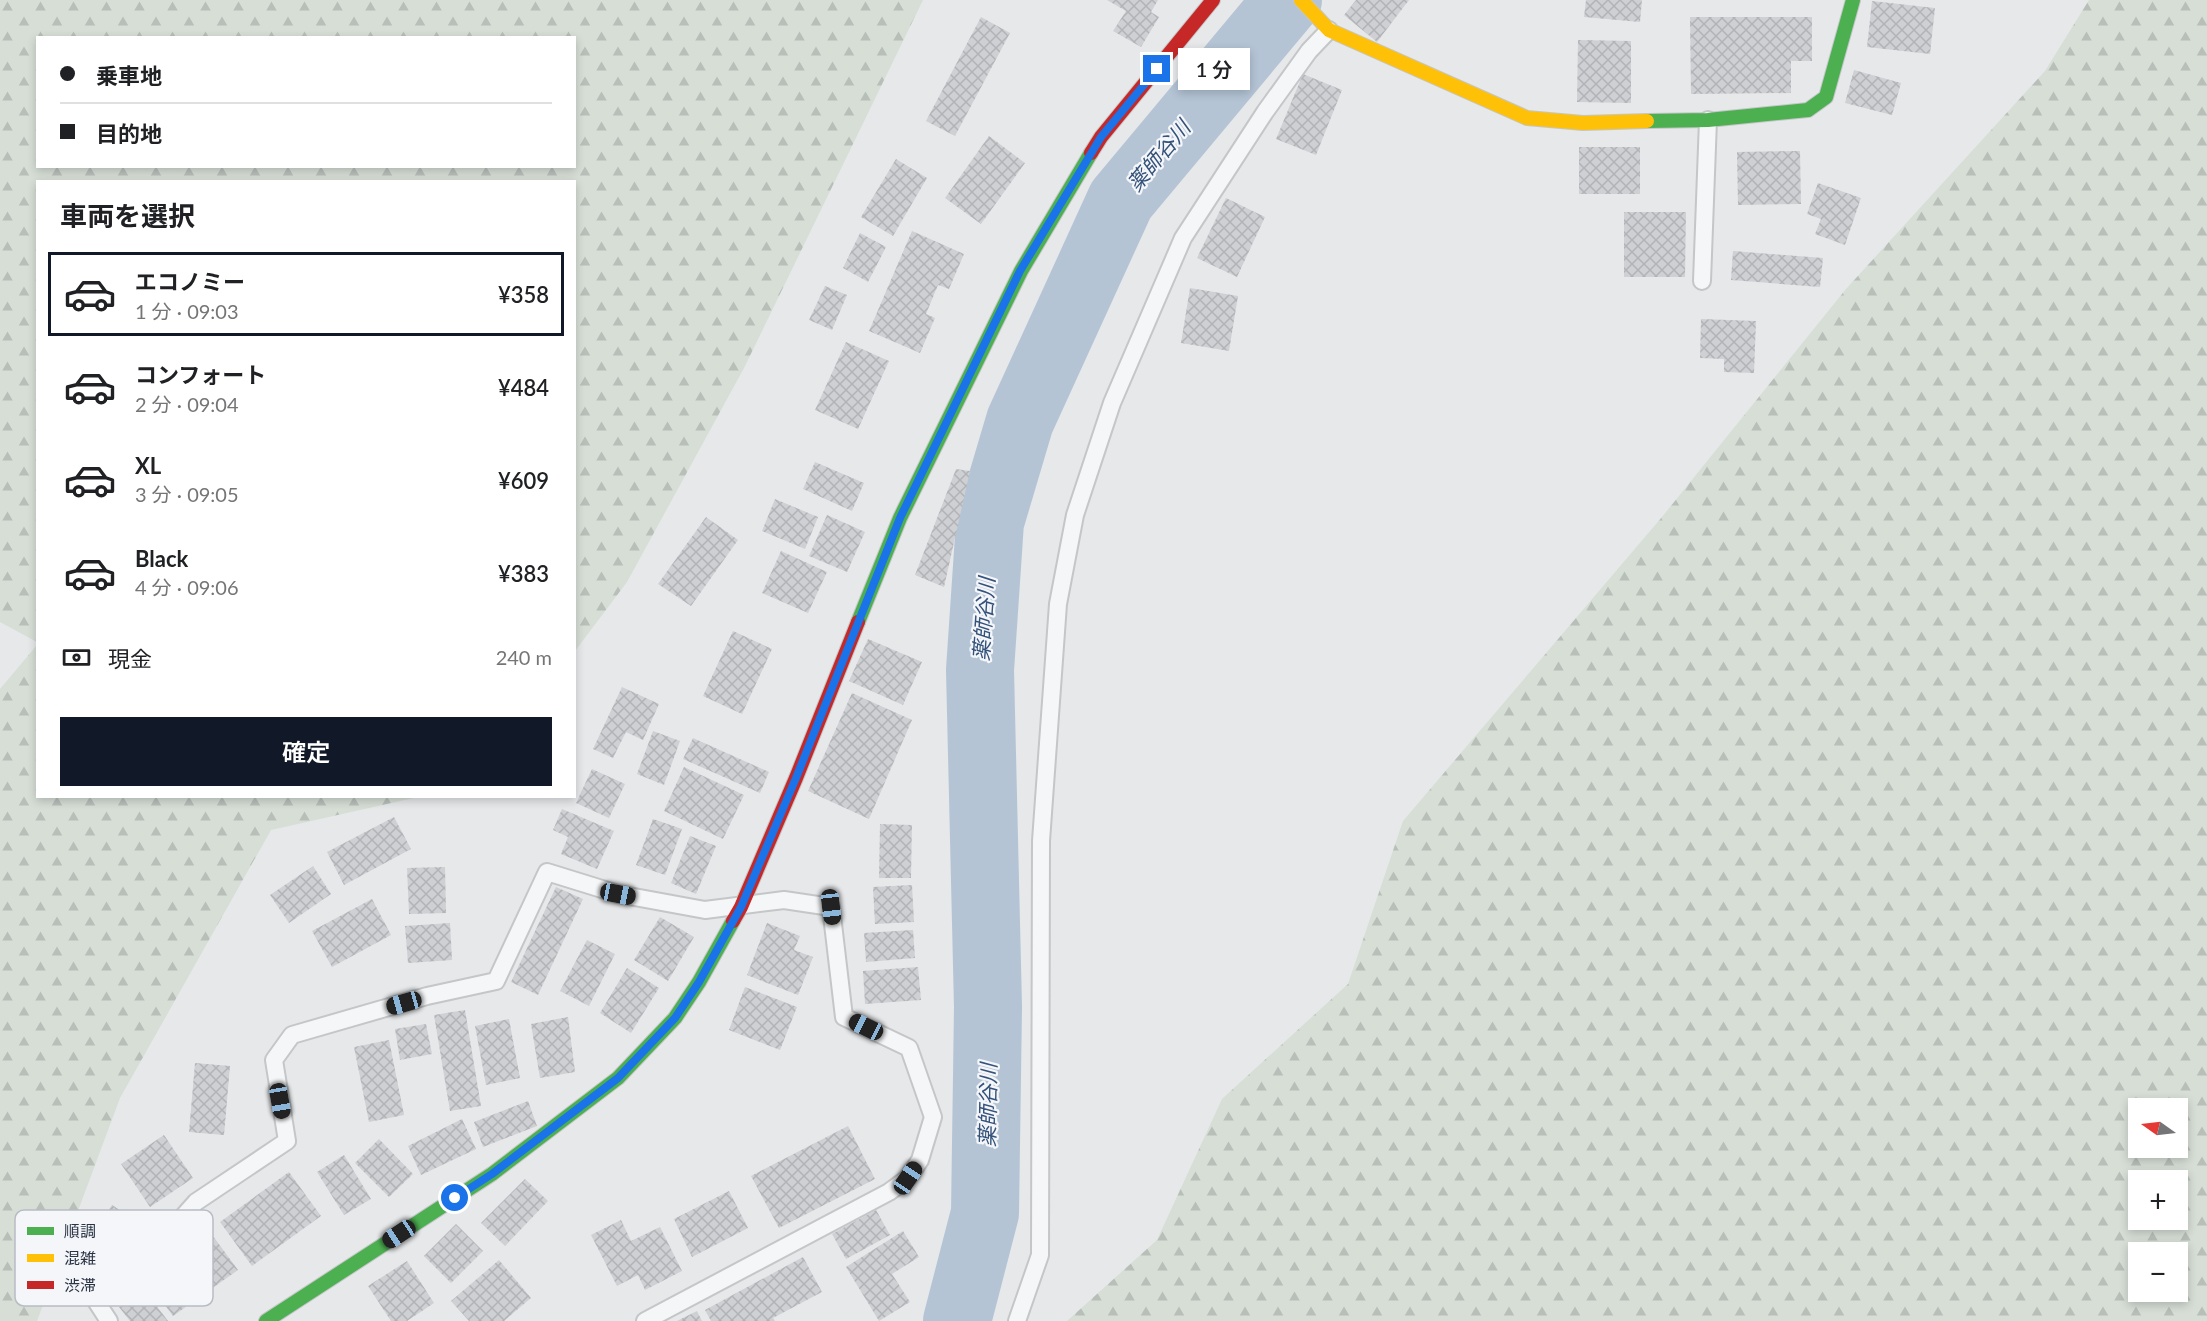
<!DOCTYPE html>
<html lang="ja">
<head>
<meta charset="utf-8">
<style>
  body { margin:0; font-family:Lato,"Noto Sans JP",sans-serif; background:#f6f6f6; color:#202124; height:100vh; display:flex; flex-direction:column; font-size:22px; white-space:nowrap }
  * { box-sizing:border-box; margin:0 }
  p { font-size:20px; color:#757577 }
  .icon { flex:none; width:33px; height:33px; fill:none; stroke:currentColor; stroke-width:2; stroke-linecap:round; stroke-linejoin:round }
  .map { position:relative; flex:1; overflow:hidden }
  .sheet { position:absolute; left:36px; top:180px; width:540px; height:618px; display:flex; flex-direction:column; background:#fff; border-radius:0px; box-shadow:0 3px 9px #0003 }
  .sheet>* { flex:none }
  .hud { position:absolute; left:36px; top:36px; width:540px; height:132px; border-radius:0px; box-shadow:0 3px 9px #0003; display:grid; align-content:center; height:132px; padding:0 24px; background:#fff }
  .needle { width:39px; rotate:284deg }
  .buttons { position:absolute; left:2128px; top:1098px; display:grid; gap:12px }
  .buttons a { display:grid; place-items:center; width:60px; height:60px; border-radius:0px; background:#fff; box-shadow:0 3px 9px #0003; font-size:30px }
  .end { position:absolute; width:27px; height:27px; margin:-14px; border:8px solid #1a73e8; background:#fff; box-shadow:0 0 0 3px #fff }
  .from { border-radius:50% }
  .bubble { position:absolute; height:42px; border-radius:0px; background:#fff; box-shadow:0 3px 9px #0003; font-size:20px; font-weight:600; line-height:42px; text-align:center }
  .car { position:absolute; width:18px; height:36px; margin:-18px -9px; border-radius:8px; box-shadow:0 0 4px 2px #0007; background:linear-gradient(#222 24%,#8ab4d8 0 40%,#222 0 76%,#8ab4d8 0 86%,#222 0) }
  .hud b { display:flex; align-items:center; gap:21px; height:57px; font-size:22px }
  .hud b+b { border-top:2px solid #e0e0e0 }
  .hud i { width:15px; height:15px; background:#202124 }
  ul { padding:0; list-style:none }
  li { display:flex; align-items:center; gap:18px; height:84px; margin:0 12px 9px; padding:0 12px; border:3px solid transparent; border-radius:0px }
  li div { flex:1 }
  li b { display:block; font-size:22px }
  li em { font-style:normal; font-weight:600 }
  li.on { border-color:#111827 }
  li>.icon { width:54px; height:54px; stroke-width:1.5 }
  h2 { padding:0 24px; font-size:27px; line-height:72px }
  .pay { display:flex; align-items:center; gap:15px; height:66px; padding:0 24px; font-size:22px }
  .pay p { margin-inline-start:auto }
  .action { display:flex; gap:12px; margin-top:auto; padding:12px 24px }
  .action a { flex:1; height:69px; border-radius:0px; background:#111827; color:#fff; font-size:24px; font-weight:600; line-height:69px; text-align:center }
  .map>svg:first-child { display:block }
</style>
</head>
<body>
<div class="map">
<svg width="2207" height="1321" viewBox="0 0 2207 1321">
  <defs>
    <pattern id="forest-firs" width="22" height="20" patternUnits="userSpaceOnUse" patternTransform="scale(1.5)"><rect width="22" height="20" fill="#d6ded6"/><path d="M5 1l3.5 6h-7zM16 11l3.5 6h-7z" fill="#b8bfb9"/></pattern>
    <pattern id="building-cross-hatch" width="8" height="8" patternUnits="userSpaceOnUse" patternTransform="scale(1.5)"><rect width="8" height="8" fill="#ced0d3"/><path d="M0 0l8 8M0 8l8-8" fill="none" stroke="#b1b3b6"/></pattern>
  </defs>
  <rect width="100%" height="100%" fill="#e6e8ea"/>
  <path fill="url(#forest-firs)" fill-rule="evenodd" d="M0 0H923L744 368 627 582 575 651 574 182H38L37 642 0 622ZM38 38H574V166H38Z
    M2089 0H2207V1321H1067L1157 1240 1222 1099 1348 984 1403 821 1662 517 1846 289 2045 71ZM2178 1108V1148H2139V1108ZM2139 1180H2178V1220H2139ZM2139 1252H2178V1292H2139Z
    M37 645 38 796 418 797 271 830 120 1098 37 1321H0V689Z"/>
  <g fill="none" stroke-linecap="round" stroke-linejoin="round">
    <path stroke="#b4c4d5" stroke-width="68" d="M957 1321 985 1213 988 1007 980 670 990 522 1020 421 1121 200 1288 0"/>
  </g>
  <path fill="url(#building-cross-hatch)" d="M1107 0H1158L1151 12 1159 17 1141 47 1113 31 1126 11Z
    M1356 0H1409L1377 42 1344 15Z
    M1586 0H1642L1640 22 1584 17Z
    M1872 1 1935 8 1930 54 1867 47Z
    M981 17 1010 33 955 136 926 121Z
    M1690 17H1812V61H1791V93L1691 94Z
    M1578 40 1631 41V103L1577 102Z
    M1854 70 1901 83 1892 115 1845 103Z
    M1303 74 1342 90 1316 155 1276 139Z
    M989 136 1025 163 981 224 945 198Z
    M1579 147H1640V194H1579Z
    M1800 151 1801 204 1738 205 1737 152Z
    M896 159 927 178 893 236 861 217Z
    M1818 183 1861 198 1845 245 1815 234 1821 219 1807 214Z
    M1226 198 1265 217 1237 277 1197 258Z
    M1624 212H1686L1685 277H1624Z
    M912 231 964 254 949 289 938 285 926 314 935 318 920 353 869 331Z
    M860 233 886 247 868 282 843 268Z
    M1733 251 1823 258 1820 287 1731 280Z
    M825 286 847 295 832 330 809 320Z
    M1190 288 1238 296 1229 351 1181 343Z
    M1701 319 1756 321 1754 373 1724 372V359L1700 358Z
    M846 342 889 361 858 429 815 410Z
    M815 462 864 483 852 511 803 489Z
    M956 469 970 471 944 587 915 575Z
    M775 499 818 517 805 549 762 531Z
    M827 515 865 532 847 572 809 556Z
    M706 517 738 540 691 606 658 584Z
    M781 551 827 572 808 613 762 593Z
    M733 631 772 649 742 714 703 696Z
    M868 639 922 662 903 705 849 681Z
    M622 687 659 704 643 740 626 732 613 758 593 749Z
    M852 693 912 720 869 819 808 791Z
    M653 731 680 741 664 785 637 774Z
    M693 738 769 772 760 793 683 759Z
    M684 767 744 795 723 839 664 811Z
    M592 769 625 784 609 818 576 803Z
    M562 809 614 831 597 869 561 854 568 837 553 830Z
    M394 817 411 849 344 885 327 852Z
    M653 819 682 829 665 875 636 865Z
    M880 824 912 825 911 878H879Z
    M690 836 716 846 696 894 671 883Z
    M313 866 331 894 289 923 270 895Z
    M445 867 446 913 409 914 407 868Z
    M912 885 914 922 875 924 873 887Z
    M556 887 583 899 538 995 511 982Z
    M372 899 391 935 332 967 312 931Z
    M660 917 694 937 668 981 634 960Z
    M450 923 452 960 408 963 405 926Z
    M767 923 800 936 794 950 813 957 798 995 747 975Z
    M913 930 915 958 866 962 864 933Z
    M587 940 615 954 589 1006 560 991Z
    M918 967 921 1000 865 1004 863 971Z
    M627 968 659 988 631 1033 600 1013Z
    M745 987 797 1007 780 1050 729 1030Z
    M465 1010 481 1106 450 1111 434 1015Z
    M568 1017 575 1072 540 1078 531 1024Z
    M509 1019 520 1078 486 1085 475 1026Z
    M426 1024 432 1054 400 1060 395 1029Z
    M389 1040 404 1115 369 1122 354 1047Z
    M195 1063 230 1066 224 1135 189 1132Z
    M528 1101 537 1126 483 1147 474 1122Z
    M462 1119 476 1149 421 1175 408 1146Z
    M848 1126 875 1179 779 1228 751 1176Z
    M164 1135 193 1178 150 1207 121 1164Z
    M379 1139 413 1174 389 1197 355 1163Z
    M344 1155 371 1199 344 1215 317 1172Z
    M289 1172 321 1216 252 1266 220 1222Z
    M525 1179 548 1201 505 1246 481 1223Z
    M729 1191 748 1228 692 1257 674 1219Z
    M112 1205 135 1220 106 1263 83 1248Z
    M876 1210 890 1235 846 1259 832 1234Z
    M621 1220 631 1241 660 1227 682 1271 645 1290 638 1275 617 1286 591 1235Z
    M456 1224 483 1251 451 1283 424 1256Z
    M903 1231 919 1257 892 1274 910 1302 879 1321 846 1267Z
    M213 1236 238 1270 173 1316 148 1282Z
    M803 1257 822 1292 773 1318 775 1321H711L705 1310Z
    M499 1260 531 1298 504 1321H469L451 1301Z
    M407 1261 434 1303 407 1321H391L368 1286Z
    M143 1288 168 1321H130L119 1307Z
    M697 1311 702 1321H677Z"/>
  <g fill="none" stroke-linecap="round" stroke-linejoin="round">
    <g stroke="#c4c6c8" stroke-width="20">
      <path id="lane" d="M1702 281 1708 120
        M109 1321 96 1301 140 1265 196 1202 287 1141 274 1060 292 1035 427 996 496 981 547 872 618 894 705 910 784 900 831 907 844 1017 909 1048 933 1117 920 1160 908 1178 889 1192 645 1321
        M1017 1321 1040 1255 1041 841 1058 604 1075 515 1112 403 1183 238 1265 112 1309 51 1329 30"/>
    </g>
    <g stroke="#c4c6c8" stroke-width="16">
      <path id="fast" d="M1647 121 1708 120 1808 110 1826 97 1853 0
        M858 622 900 518 1021 271 1091 153
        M266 1321 492 1174 618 1078 675 1018 699 982 733 921"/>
    </g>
    <g stroke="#c4c6c8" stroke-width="16">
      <path id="slow" d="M1301 0 1329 30 1527 118 1583 123 1647 121"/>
    </g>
    <g stroke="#c4c6c8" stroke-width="16">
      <path id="jam" d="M1091 153 1101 137 1213 0
        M733 921 741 907 796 778 858 622"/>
    </g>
    <use href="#lane" stroke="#f5f6f7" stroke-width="16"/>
    <use href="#fast" stroke="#4caf50" stroke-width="14"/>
    <use href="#slow" stroke="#ffc107" stroke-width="14"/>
    <use href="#jam" stroke="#c62828" stroke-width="14"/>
  </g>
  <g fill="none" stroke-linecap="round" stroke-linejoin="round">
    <path stroke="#1a73e8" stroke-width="8" d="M455 1198 492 1174 618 1078 675 1018 699 982 741 907 796 778 900 518 1020 271 1101 137 1157 69"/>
  </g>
  <g text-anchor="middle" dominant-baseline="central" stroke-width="4.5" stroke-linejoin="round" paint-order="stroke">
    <g font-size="21" font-style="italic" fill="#34527a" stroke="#f4f6f9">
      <text transform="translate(1158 155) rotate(-50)">薬師谷川</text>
      <text transform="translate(983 619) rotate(-86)">薬師谷川</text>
      <text transform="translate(987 1105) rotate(-89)">薬師谷川</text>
    </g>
  </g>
  <rect x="15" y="1210" width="198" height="96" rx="9" fill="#f4f6f9" stroke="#b8bcc3" stroke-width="1.5"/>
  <rect x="27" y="1227" width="27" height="8" fill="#4caf50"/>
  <rect x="27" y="1254" width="27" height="8" fill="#ffc107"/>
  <rect x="27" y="1281" width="27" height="8" fill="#c62828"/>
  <g font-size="16" fill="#2b3445">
    <text x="64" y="1237">順調</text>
    <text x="64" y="1264">混雑</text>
    <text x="64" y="1291">渋滞</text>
  </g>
</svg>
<div class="buttons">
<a><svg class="needle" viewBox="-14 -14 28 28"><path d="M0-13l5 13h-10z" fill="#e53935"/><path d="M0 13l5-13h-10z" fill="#757577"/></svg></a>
<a>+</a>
<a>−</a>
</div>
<i class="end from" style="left:455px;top:1198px"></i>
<i class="end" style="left:1157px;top:69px"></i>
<div class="bubble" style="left:1178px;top:48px;width:72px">1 分</div>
<i class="car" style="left:618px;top:894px;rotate:101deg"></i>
<i class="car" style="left:831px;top:907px;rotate:173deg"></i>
<i class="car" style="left:404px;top:1003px;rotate:254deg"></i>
<i class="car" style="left:866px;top:1027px;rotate:296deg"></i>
<i class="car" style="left:280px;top:1101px;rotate:170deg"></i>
<i class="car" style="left:908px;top:1178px;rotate:34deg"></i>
<i class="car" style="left:399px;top:1234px;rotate:237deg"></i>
<div class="hud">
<b><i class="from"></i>乗車地</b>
<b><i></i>目的地</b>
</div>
<section class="sheet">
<h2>車両を選択</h2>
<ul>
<li class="on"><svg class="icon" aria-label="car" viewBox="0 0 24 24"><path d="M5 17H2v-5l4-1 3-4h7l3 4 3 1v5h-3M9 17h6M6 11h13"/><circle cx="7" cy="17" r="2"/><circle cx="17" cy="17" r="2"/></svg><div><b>エコノミー</b><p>1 分 · 09:03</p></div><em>¥358</em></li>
<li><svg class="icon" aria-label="car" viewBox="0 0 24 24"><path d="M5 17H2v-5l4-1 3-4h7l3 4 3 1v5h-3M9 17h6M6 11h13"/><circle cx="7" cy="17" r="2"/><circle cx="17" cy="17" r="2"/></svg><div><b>コンフォート</b><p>2 分 · 09:04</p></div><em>¥484</em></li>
<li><svg class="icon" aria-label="car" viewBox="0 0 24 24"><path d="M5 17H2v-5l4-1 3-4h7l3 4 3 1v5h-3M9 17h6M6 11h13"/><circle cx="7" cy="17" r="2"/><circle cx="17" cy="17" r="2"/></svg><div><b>XL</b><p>3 分 · 09:05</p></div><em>¥609</em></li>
<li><svg class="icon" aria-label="car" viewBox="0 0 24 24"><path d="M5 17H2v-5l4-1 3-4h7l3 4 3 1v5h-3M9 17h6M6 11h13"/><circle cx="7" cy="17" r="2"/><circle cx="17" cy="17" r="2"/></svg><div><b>Black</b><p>4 分 · 09:06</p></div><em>¥383</em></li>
</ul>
<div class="pay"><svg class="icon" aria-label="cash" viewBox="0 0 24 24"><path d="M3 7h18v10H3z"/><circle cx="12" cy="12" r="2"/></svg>現金<p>240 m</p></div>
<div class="action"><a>確定</a></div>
</section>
</div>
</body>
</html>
